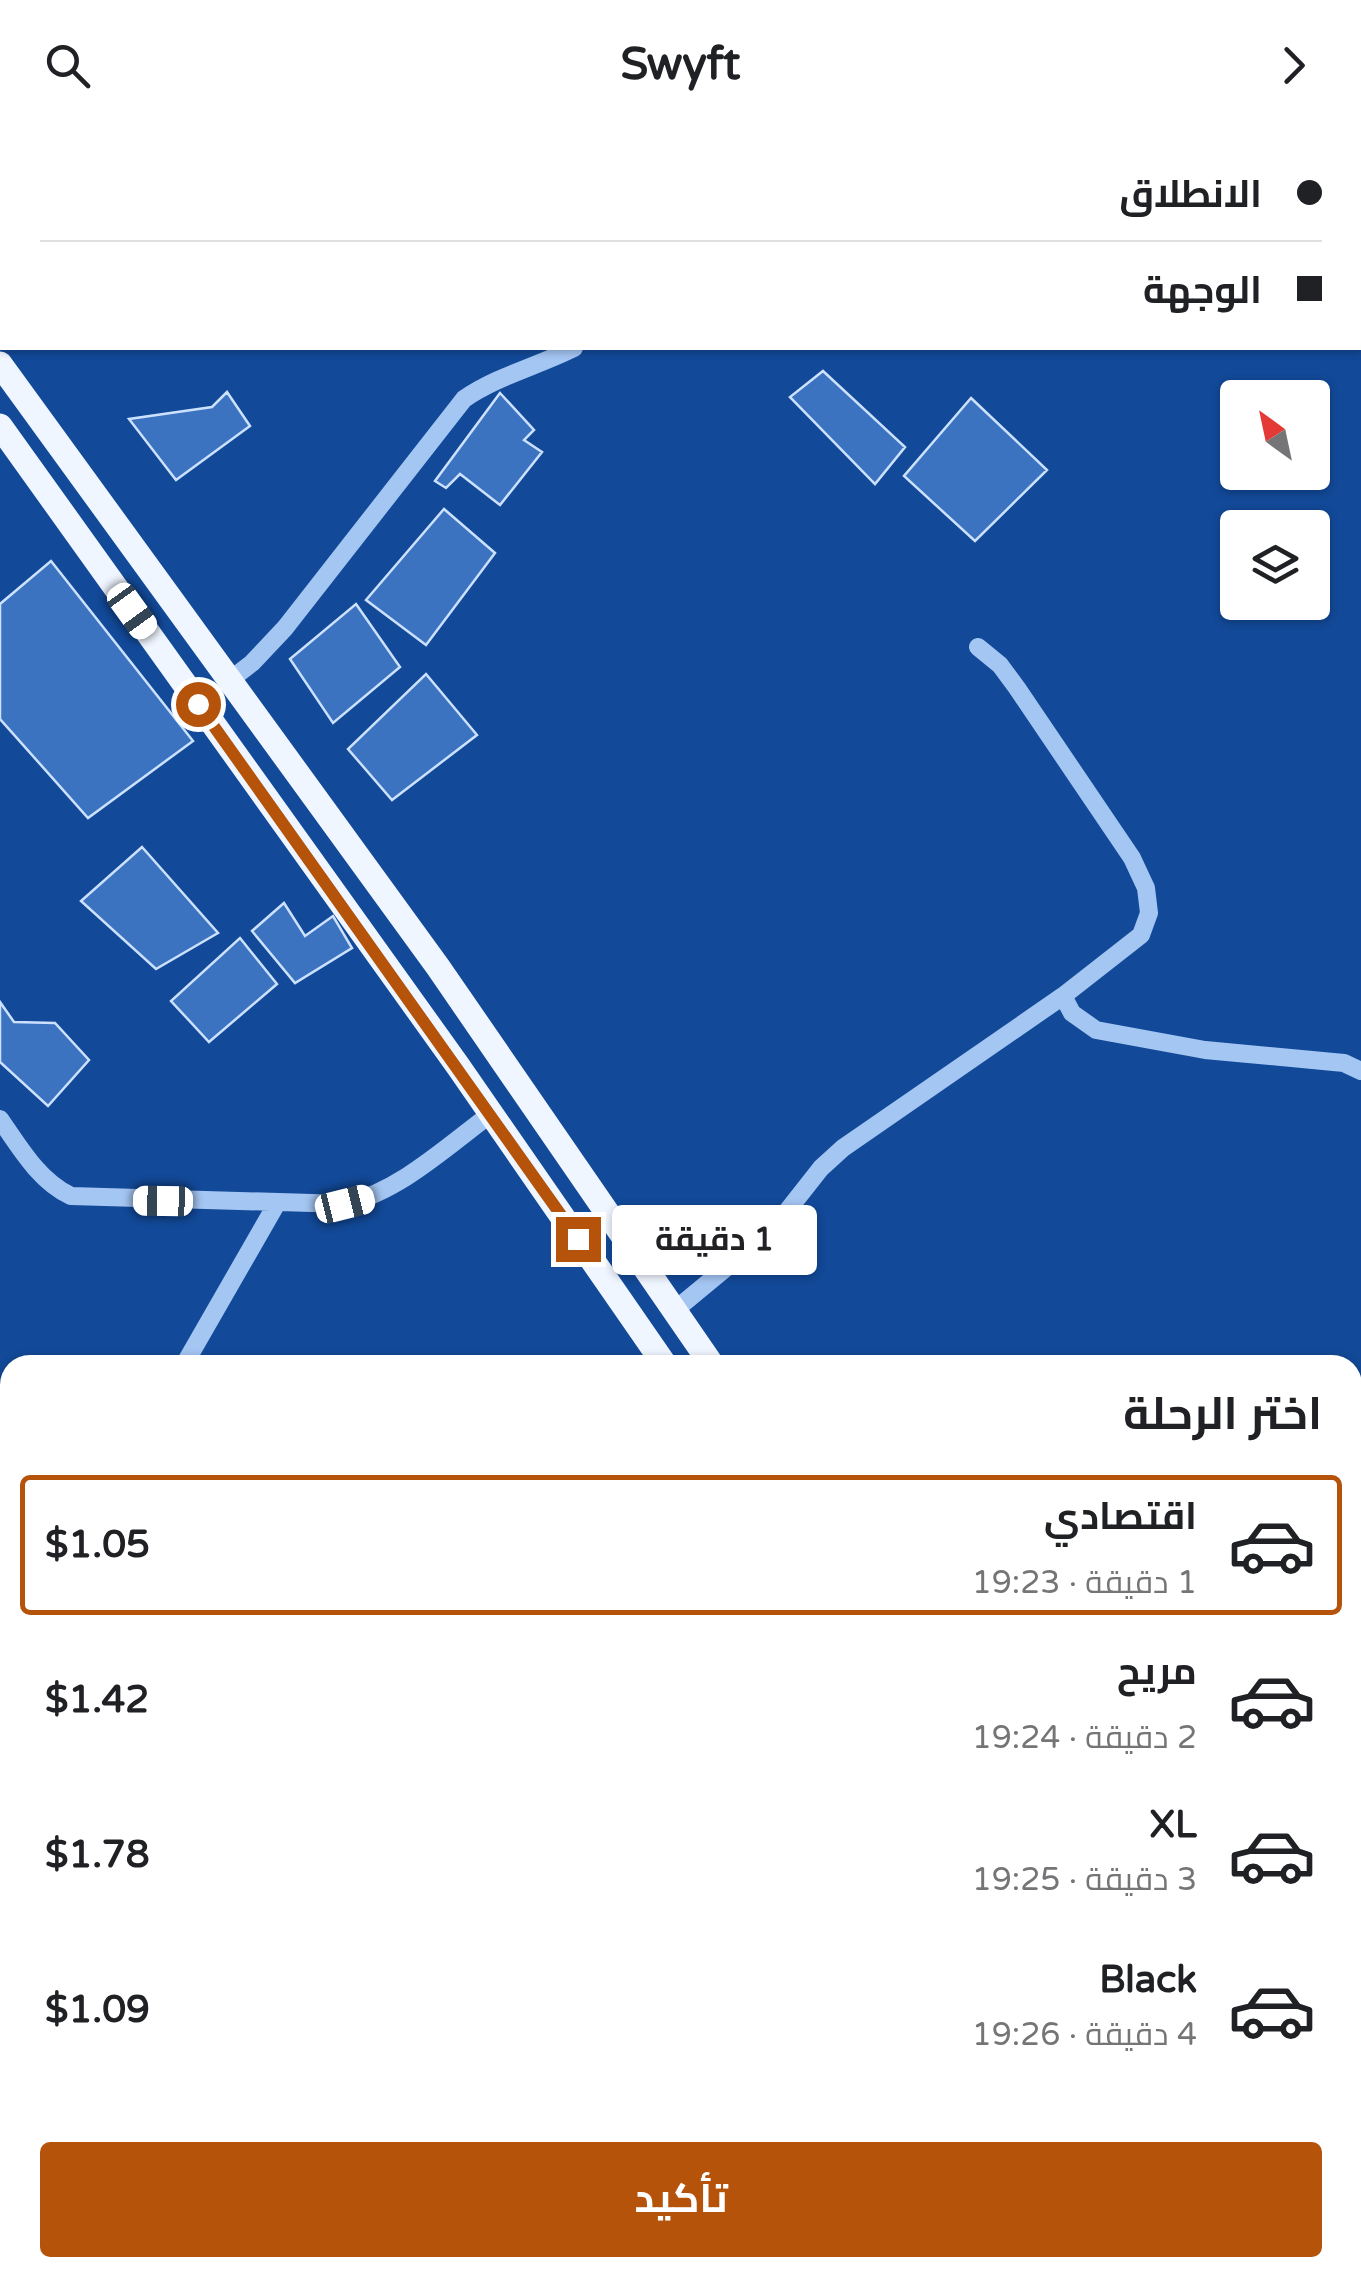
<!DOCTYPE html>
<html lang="ar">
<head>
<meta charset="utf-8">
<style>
  body { margin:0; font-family:"Varela Round",Cairo,sans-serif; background:#f6f6f6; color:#202124; direction:rtl; height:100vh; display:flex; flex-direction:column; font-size:38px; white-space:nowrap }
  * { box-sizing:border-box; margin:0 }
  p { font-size:32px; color:#757577 }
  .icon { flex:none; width:55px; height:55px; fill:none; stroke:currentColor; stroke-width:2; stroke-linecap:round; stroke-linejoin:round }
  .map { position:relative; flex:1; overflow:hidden; direction:ltr }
  .drawer { position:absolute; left:0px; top:1225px; width:1362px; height:922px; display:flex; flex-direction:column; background:#fff; border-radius:30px 30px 0 0; box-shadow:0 2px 8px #0004; direction:rtl }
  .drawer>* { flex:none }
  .banner { position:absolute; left:0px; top:0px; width:1362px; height:220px; box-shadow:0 2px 8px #0004; direction:rtl; display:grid; align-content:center; height:220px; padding:0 40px; background:#fff }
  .needle { width:65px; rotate:327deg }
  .buttons { position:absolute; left:1220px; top:250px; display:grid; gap:20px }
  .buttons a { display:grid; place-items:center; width:110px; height:110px; border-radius:10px; background:#fff; box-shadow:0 2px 8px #0004; font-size:50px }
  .end { position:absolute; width:45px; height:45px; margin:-22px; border:12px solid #b45309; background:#fff; box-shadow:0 0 0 5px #fff }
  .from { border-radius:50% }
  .bubble { position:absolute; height:70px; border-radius:10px; background:#fff; box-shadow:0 2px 8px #0004; font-size:32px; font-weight:700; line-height:70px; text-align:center; direction:rtl }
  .car { position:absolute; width:30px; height:60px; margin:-30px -15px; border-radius:12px; box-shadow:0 0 8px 2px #0007; background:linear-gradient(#fff 24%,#345 0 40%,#fff 0 76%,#345 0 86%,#fff 0) }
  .banner b { display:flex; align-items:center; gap:35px; height:95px; font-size:38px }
  .banner b+b { border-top:2px solid #e0e0e0 }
  .banner i { width:25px; height:25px; background:#202124 }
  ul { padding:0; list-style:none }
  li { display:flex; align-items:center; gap:30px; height:140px; margin:0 20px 15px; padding:0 20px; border:5px solid transparent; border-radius:10px }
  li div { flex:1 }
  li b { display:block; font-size:38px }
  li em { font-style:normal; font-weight:700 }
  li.selected { border-color:#b45309 }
  li>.icon { width:90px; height:90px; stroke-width:1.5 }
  h2 { padding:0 40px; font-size:45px; line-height:120px }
  .primary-button { display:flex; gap:20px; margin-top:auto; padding:20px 40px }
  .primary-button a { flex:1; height:115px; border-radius:10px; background:#b45309; color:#fff; font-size:40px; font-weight:700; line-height:115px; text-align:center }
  header { display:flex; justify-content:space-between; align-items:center; height:130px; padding:0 40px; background:#fff; font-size:45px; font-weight:700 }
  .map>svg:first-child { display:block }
</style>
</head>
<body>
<header><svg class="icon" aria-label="forward" viewBox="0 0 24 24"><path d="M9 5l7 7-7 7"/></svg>Swyft<svg class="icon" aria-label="search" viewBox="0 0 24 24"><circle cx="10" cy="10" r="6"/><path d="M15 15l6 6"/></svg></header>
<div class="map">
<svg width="1361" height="2146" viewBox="0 0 1361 2146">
  <rect width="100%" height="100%" fill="#124998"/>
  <path fill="#3b73c0" stroke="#cce1fd" stroke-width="2.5" d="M823 241 905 317 875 354 790 267Z
    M227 262 250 296 176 350 129 289 212 277Z
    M500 263 534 300 524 310 542 322 500 375 460 344 446 358 435 351Z
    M971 268 1047 340 975 411 904 346Z
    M444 379 495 423 426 515 366 470Z
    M51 431 193 611 88 688 0 589V474Z
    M356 474 400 537 333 593 290 529Z
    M426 544 477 605 392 670 348 619Z
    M142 717 218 803 156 839 81 771Z
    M284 773 305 806 333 786 352 818 295 853 252 801Z
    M240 808 277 854 209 912 171 871Z
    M0 872 14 892 55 893 89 930 48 976 0 932Z
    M10 1350V1442L0 1425V1356Z
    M10 1987V2032L0 2009V1991Z
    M226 2138H336L340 2144 230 2146Z
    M848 2138H949L953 2146H852Z
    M1122 2138H1196L1180 2146H1127Z"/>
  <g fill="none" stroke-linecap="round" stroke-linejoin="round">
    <path stroke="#a4c6f3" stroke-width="18" d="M708 0 711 2
      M733 2V0
      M230 550 252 533 285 498 464 269C497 246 538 236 574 218
      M1063 866 1072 883 1096 900 1205 920 1344 933 1361 941
      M0 989C20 1018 39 1051 71 1066L345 1074C400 1061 446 1017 492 983
      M675 1180 773 1099 821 1038 843 1018 1063 866 1141 805 1149 783 1146 758 1132 728 1017 558 1000 535 978 517
      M184 1235 277 1073
      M0 1604 10 1596
      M1352 1662 1361 1658
      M0 2128 10 2124
      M374 2138 378 2146
      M661 2138 666 2146"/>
    <path stroke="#f0f6ff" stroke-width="25" d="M0 234 438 837 712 1235
      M0 296 458 936 665 1235
      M1243 2138 1248 2146
      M1284 2138 1289 2146"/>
  </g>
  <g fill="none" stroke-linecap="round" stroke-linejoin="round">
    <path stroke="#b45309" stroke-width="12" d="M198 574 578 1109"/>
  </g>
</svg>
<div class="buttons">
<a><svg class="needle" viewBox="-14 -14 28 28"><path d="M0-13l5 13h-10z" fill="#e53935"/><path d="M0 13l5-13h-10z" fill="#757577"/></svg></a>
<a><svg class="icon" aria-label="layers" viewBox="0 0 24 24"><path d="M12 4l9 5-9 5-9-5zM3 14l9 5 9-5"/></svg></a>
</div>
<i class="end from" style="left:198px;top:574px"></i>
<i class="end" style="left:578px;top:1109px"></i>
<div class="bubble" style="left:612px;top:1075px;width:205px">1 دقيقة</div>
<i class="car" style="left:132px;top:481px;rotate:144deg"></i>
<i class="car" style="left:163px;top:1071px;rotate:271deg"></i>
<i class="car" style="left:345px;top:1074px;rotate:76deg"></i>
<div class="banner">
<b><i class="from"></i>الانطلاق</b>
<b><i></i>الوجهة</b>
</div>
<section class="drawer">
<h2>اختر الرحلة</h2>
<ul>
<li class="selected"><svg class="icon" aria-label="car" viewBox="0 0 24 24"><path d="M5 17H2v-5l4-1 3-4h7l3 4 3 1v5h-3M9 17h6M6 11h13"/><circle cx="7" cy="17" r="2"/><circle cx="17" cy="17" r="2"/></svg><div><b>اقتصادي</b><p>1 دقيقة · 19:23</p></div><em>$1.05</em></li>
<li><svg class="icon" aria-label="car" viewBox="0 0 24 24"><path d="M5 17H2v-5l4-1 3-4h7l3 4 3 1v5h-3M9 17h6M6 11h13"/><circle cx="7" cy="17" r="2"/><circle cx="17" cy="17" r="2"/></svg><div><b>مريح</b><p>2 دقيقة · 19:24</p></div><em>$1.42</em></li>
<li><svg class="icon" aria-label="car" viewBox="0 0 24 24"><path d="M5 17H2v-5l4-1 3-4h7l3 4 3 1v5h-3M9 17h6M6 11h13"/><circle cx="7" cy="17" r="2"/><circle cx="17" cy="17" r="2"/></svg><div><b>XL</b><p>3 دقيقة · 19:25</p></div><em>$1.78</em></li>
<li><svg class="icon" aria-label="car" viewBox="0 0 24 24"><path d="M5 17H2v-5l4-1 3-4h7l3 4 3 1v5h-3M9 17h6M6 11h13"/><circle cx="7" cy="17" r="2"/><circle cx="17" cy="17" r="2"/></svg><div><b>Black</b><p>4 دقيقة · 19:26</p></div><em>$1.09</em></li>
</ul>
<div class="primary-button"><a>تأكيد</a></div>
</section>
</div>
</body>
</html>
